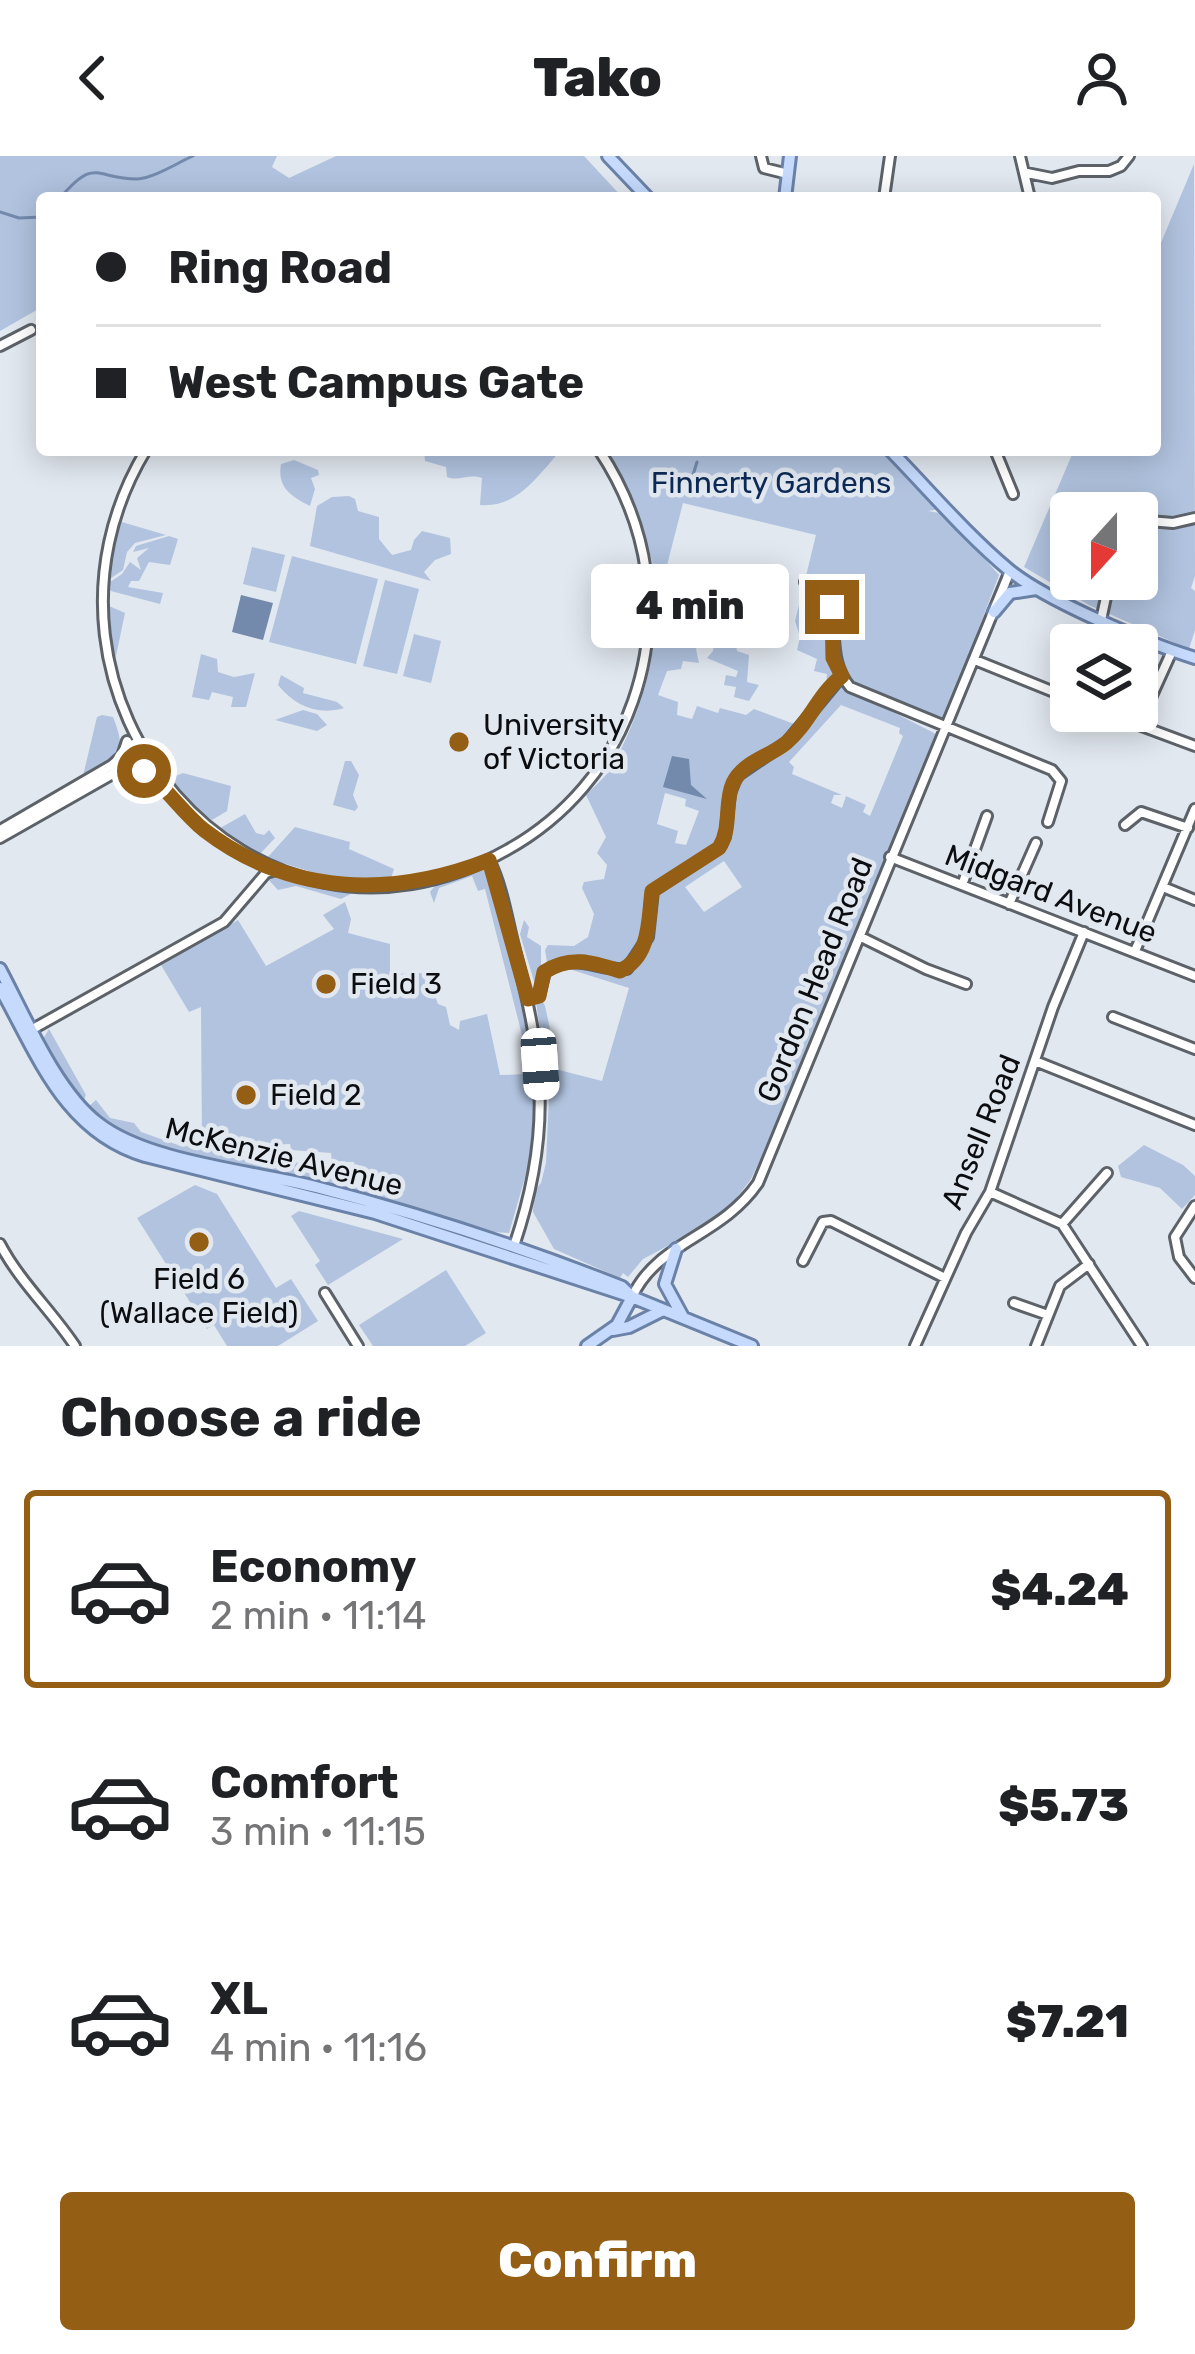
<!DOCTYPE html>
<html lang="en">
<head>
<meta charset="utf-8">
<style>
  body { margin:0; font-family:Rubik,sans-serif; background:#f6f6f6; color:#202124; height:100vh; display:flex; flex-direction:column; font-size:45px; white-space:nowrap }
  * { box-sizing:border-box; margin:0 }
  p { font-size:39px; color:#757577 }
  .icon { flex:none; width:66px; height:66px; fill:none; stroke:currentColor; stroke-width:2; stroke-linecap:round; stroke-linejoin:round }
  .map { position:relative; height:1190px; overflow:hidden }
  .side { display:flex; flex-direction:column; background:#fff; flex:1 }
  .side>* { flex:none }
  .top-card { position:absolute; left:36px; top:36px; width:1125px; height:264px; border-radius:12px; box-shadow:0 6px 30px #0003; display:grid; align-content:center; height:264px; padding:0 60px; background:#fff }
  .needle { width:78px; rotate:201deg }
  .buttons { position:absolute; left:1050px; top:336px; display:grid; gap:24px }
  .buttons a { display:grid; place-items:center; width:108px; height:108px; border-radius:12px; background:#fff; box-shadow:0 6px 30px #0003; font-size:60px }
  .end { position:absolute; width:54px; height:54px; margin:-27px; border:15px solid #945f15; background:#fff; box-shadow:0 0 0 6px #fff }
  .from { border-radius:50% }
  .bubble { position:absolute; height:84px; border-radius:12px; background:#fff; box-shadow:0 6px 30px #0003; font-size:39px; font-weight:800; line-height:84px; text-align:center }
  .car { position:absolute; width:36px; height:72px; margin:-36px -18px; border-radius:15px; box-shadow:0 0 9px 3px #0007; background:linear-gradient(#fff 24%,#345 0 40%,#fff 0 76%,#345 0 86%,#fff 0) }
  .top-card b { display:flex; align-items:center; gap:42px; height:114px; font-size:45px }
  .top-card b+b { border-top:3px solid #e0e0e0 }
  .top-card i { width:30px; height:30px; background:#202124 }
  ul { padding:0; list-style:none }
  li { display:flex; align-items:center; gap:36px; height:198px; margin:0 24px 18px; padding:0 36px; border:6px solid transparent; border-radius:12px }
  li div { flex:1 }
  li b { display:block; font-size:45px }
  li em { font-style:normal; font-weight:800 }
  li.active { border-color:#945f15 }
  li>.icon { width:108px; height:108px; stroke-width:1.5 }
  h2 { padding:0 60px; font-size:54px; line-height:144px }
  .action { display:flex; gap:24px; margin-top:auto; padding:24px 60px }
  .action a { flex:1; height:138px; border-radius:12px; background:#945f15; color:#fff; font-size:48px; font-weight:800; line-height:138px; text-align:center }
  header { display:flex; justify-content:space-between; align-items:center; height:156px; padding:0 60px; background:#fff; font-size:54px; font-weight:800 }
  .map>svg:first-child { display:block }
</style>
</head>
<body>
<header><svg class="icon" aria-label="back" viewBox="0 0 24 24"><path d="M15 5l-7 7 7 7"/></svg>Tako<svg class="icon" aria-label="person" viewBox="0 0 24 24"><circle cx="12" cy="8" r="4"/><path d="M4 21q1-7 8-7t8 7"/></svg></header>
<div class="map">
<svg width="1195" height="1190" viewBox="0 0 1195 1190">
  <rect width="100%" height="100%" fill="#e2e8f0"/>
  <path fill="#b1c3df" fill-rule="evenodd" d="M0 0H277L272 11 289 22 336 0H584L623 42H42V151L0 175Z
    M1194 8 1195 420 1191 432 1195 435V474L1189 493 1089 449 1024 411 1074 294H1155V101ZM1071 357H1137V423H1071Z
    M424 294H561C537 321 517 352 480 349L482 322C468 317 459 326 447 321L446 311 425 305Z
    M603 294H884L940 353 928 355 945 358 999 419 945 561 937 565 909 548 888 545 834 520 826 530 827 518 814 515 817 503 797 494 800 481 795 465 816 379 683 347 665 417 731 432 723 464 734 473 737 495 749 499 747 526 759 529 749 545 734 541 736 531 724 529 726 519 736 521 738 515 707 502 713 495 718 465 711 463V449L690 442 691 437 684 435 672 474 696 480 698 476 707 479 696 493 699 507 683 505 681 513 667 515 658 539 678 546 677 559 692 563 697 550 718 557 720 552 746 559 754 553 805 572 827 538 842 530 936 578 811 895 751 1023 722 1061 643 1103 628 1121 623 1117 620 1122 554 1093 533 1056 534 1035 541 1027 546 1007 549 942 536 845 542 844 545 850 559 914 602 925 629 832 547 806 545 794 548 789 574 790 588 781 594 758 582 732 584 726 604 723 607 709 597 697 606 681 586 639C594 630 605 622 611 612 648 548 670 457 647 387 636 354 619 324 603 294ZM841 549 900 572 899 577 903 580 870 660 863 656 866 649 846 640 842 652 831 647 834 639H842L792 618 794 611 789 606ZM665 637 686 643 685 650 699 655 686 689 675 687 678 675 657 668ZM724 705 742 731 704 756 685 731Z
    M294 304 318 314 319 319 311 322 315 333 310 350C290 340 277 331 281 308Z
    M349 340 355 343 358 355 379 361V383L392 399 411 394 414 384 422 375 450 382 451 398 435 404 424 416 431 425 310 390 317 350 332 341Z
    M115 364 166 379 135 387 127 396 123 414 101 429Z
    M169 380 178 383 170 409 149 406 139 425H131L128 431 163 437 160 448 111 435 107 428 122 418 130 406 141 414 137 402 149 392 133 396 136 390Z
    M252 391 285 399 276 436 243 428Z
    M292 400 378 423 356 508 269 486Z
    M385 424 419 433 397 518 363 510Z
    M100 446 125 457 112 519 108 518Z
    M414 478 441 485 431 527 403 520Z
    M201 498 217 503 218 516 234 521 255 517 246 551H231L233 541 212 536 209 544 192 541Z
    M281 519 304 532 303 537 337 546 344 552C318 560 295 550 278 529Z
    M303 554 317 558 327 569 317 575 275 564Z
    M102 559 113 561C130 603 115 603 82 624L97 561Z
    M345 605H351L359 619 353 639 358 651 355 655 333 649Z
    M183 617 231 630 227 655 212 664 168 631 173 621Z
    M245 658 256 677 264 679 269 674 275 682 259 699 215 675Z
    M295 671 350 686 349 693 394 713 391 722H331L267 702Z
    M487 713 494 725 508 782 536 926 532 997 509 1077 479 1075 135 983 105 966 88 951 96 944 110 962 134 967 141 976 181 990 202 989 201 851 189 856 161 809 238 764 266 810 334 773 323 759 345 746 351 763 348 777 390 788V818L426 817 425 828 431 829 438 848 446 851 450 869 459 874 460 865 487 858 500 919 528 918 523 883 485 733 478 735 472 720 439 732 434 747 430 736 437 727ZM290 988 291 994 331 997 332 1006H354L355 1011C330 1013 279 1010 265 989Z
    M274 717 360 733 341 743 296 730 278 734 266 721Z
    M524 764 529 771 527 781 541 790V830L536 832 520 778Z
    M49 873 86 939 82 948 43 883Z
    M1144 989 1183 1009 1195 1020V1039L1182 1053 1160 1032 1121 1021 1118 1010Z
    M195 1029 217 1038 276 1132 291 1123 318 1165 278 1190H227L214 1169 207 1173 137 1062Z
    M299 1055 403 1083 328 1129 315 1109 320 1105 291 1060Z
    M446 1114 486 1177 465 1190H373L359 1169Z"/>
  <path fill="#748aad" d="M241 439 273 447 263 484 232 476Z
    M672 600 689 603 691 629 707 643 663 631Z"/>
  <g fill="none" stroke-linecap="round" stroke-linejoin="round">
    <path stroke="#748aad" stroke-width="3" d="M60 42C96 0 95 23 137 23 154 22 177 7 193 0
      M0 56 19 62 42 61
      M693 319 697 306"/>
    <g stroke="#5d6269" stroke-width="14">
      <path id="minor" d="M761 0 764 12 788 18
        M1020 0 1030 42
        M1027 17 1052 22 1079 15H1109L1121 10 1129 0
        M884 42 890 0
        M0 190 31 174
        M146 294C0 536 251 838 507 694 565 662 611 609 633 545 663 459 649 369 599 294
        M995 294 1013 338
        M1137 364 1173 367 1195 362
        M805 426C852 440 818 494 850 531L1052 614 1061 625 1048 666
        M1101 464 1110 423
        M975 504 1059 538
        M1101 555 1195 590
        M1139 568 1172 495
        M1125 669 1141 656 1188 672
        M0 674 112 609 122 600 127 585
        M0 682 118 615 133 611 148 617
        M890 701 1195 820
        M489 704C503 732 507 764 515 794 544 906 552 978 514 1090
        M962 729 987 660
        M1163 731 1195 744
        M1009 748 1036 687
        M861 781 926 813 966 828
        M1135 795 1195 653
        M528 843 539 840 545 816C574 795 596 815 627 813L648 781 653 735 719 692 725 681 730 637 737 620 787 586 841 521
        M1113 861 1195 893
        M31 874 224 766 266 717 276 714
        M1035 905 1195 969
        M990 1036 1062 1068 1142 1190
        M1195 1050 1175 1081 1179 1101 1195 1122
        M1062 1068 1107 1017
        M0 1088C20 1126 51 1154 75 1190
        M803 1105 823 1066 831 1065 945 1122
        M325 1137 358 1190
        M632 1141C658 1085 720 1082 758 1027L1010 415
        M1014 1147 1048 1159
        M915 1190 966 1077 990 1036 1053 851 1084 776
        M1036 1190 1060 1130 1089 1108"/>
    </g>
    <g stroke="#6b82a8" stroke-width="16">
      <path id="major" d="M608 0 648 42
        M785 42 790 0
        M890 294C929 334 966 378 1009 414 1047 445 1147 487 1195 502
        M994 456 1010 437 1036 433
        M0 813C25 860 56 935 98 967 147 1006 254 1015 316 1031 420 1058 522 1091 622 1131L630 1139
        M0 832C38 899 64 976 145 1000L375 1057 632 1141 752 1190
        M676 1093 665 1128 683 1161
        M613 1174 629 1171 663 1154
        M587 1190 617 1169 632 1141"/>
    </g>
    <use href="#minor" stroke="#fff" stroke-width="8"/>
    <use href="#major" stroke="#c5dafc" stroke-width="10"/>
  </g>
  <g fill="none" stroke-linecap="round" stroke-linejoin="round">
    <path stroke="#945f15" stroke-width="15" d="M144 615C166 631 182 656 204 674 290 740 392 742 489 704L528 843 539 840 544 816C570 799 592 806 620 815 651 800 648 765 652 735L719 692C732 672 724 647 733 627 744 605 769 601 786 587 809 568 818 538 842 520L833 502 832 451"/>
  </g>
  <g fill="#945f15" stroke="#e2e8f0" stroke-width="4.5">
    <circle cx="459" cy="586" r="12"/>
    <circle cx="326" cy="828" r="12"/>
    <circle cx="246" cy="939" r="12"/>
    <circle cx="199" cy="1086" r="12"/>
  </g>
  <g text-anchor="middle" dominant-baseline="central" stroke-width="9" stroke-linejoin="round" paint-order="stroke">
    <g font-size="30" fill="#0d2957" stroke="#e2e8f0">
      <text x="771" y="327">Finnerty Gardens</text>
    </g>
    <g font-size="30" fill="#0b0d10" stroke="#e2e8f0" text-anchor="start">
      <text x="483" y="569">University<tspan x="483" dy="34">of Victoria</tspan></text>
      <text x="350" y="828">Field 3</text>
      <text x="270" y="939">Field 2</text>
      <text x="199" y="1123" text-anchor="middle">Field 6<tspan x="199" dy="34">(Wallace Field)</tspan></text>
    </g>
    <g font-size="30" fill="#0b0d10" stroke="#e2e8f0">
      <text transform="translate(1051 738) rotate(21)">Midgard Avenue</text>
      <text transform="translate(815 824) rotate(-68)">Gordon Head Road</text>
      <text transform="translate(981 976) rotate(-68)">Ansell Road</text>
      <text transform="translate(284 1001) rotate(14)">McKenzie Avenue</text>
    </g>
  </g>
</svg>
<div class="buttons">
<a><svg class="needle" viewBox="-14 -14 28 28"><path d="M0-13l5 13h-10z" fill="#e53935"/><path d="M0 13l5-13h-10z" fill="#757577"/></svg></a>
<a><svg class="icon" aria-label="layers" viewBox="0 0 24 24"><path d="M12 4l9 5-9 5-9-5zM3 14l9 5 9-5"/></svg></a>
</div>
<i class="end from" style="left:144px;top:615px"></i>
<i class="end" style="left:832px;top:451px"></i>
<div class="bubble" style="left:591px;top:408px;width:198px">4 min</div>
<i class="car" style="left:540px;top:908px;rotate:176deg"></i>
<div class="top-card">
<b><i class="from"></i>Ring Road</b>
<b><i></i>West Campus Gate</b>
</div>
</div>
<section class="side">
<h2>Choose a ride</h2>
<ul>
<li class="active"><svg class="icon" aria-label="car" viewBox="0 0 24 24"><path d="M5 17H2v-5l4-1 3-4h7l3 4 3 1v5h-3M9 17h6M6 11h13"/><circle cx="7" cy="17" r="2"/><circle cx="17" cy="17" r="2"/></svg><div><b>Economy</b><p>2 min · 11:14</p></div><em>$4.24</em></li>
<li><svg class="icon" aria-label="car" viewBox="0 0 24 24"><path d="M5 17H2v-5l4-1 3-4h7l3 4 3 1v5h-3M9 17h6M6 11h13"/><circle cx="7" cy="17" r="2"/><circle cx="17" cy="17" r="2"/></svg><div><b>Comfort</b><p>3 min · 11:15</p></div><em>$5.73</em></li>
<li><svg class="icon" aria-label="car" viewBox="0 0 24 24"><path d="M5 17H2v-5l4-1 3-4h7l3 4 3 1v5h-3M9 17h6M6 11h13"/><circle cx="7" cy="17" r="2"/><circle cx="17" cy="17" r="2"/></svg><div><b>XL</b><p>4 min · 11:16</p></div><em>$7.21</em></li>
</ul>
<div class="action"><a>Confirm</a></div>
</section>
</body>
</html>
